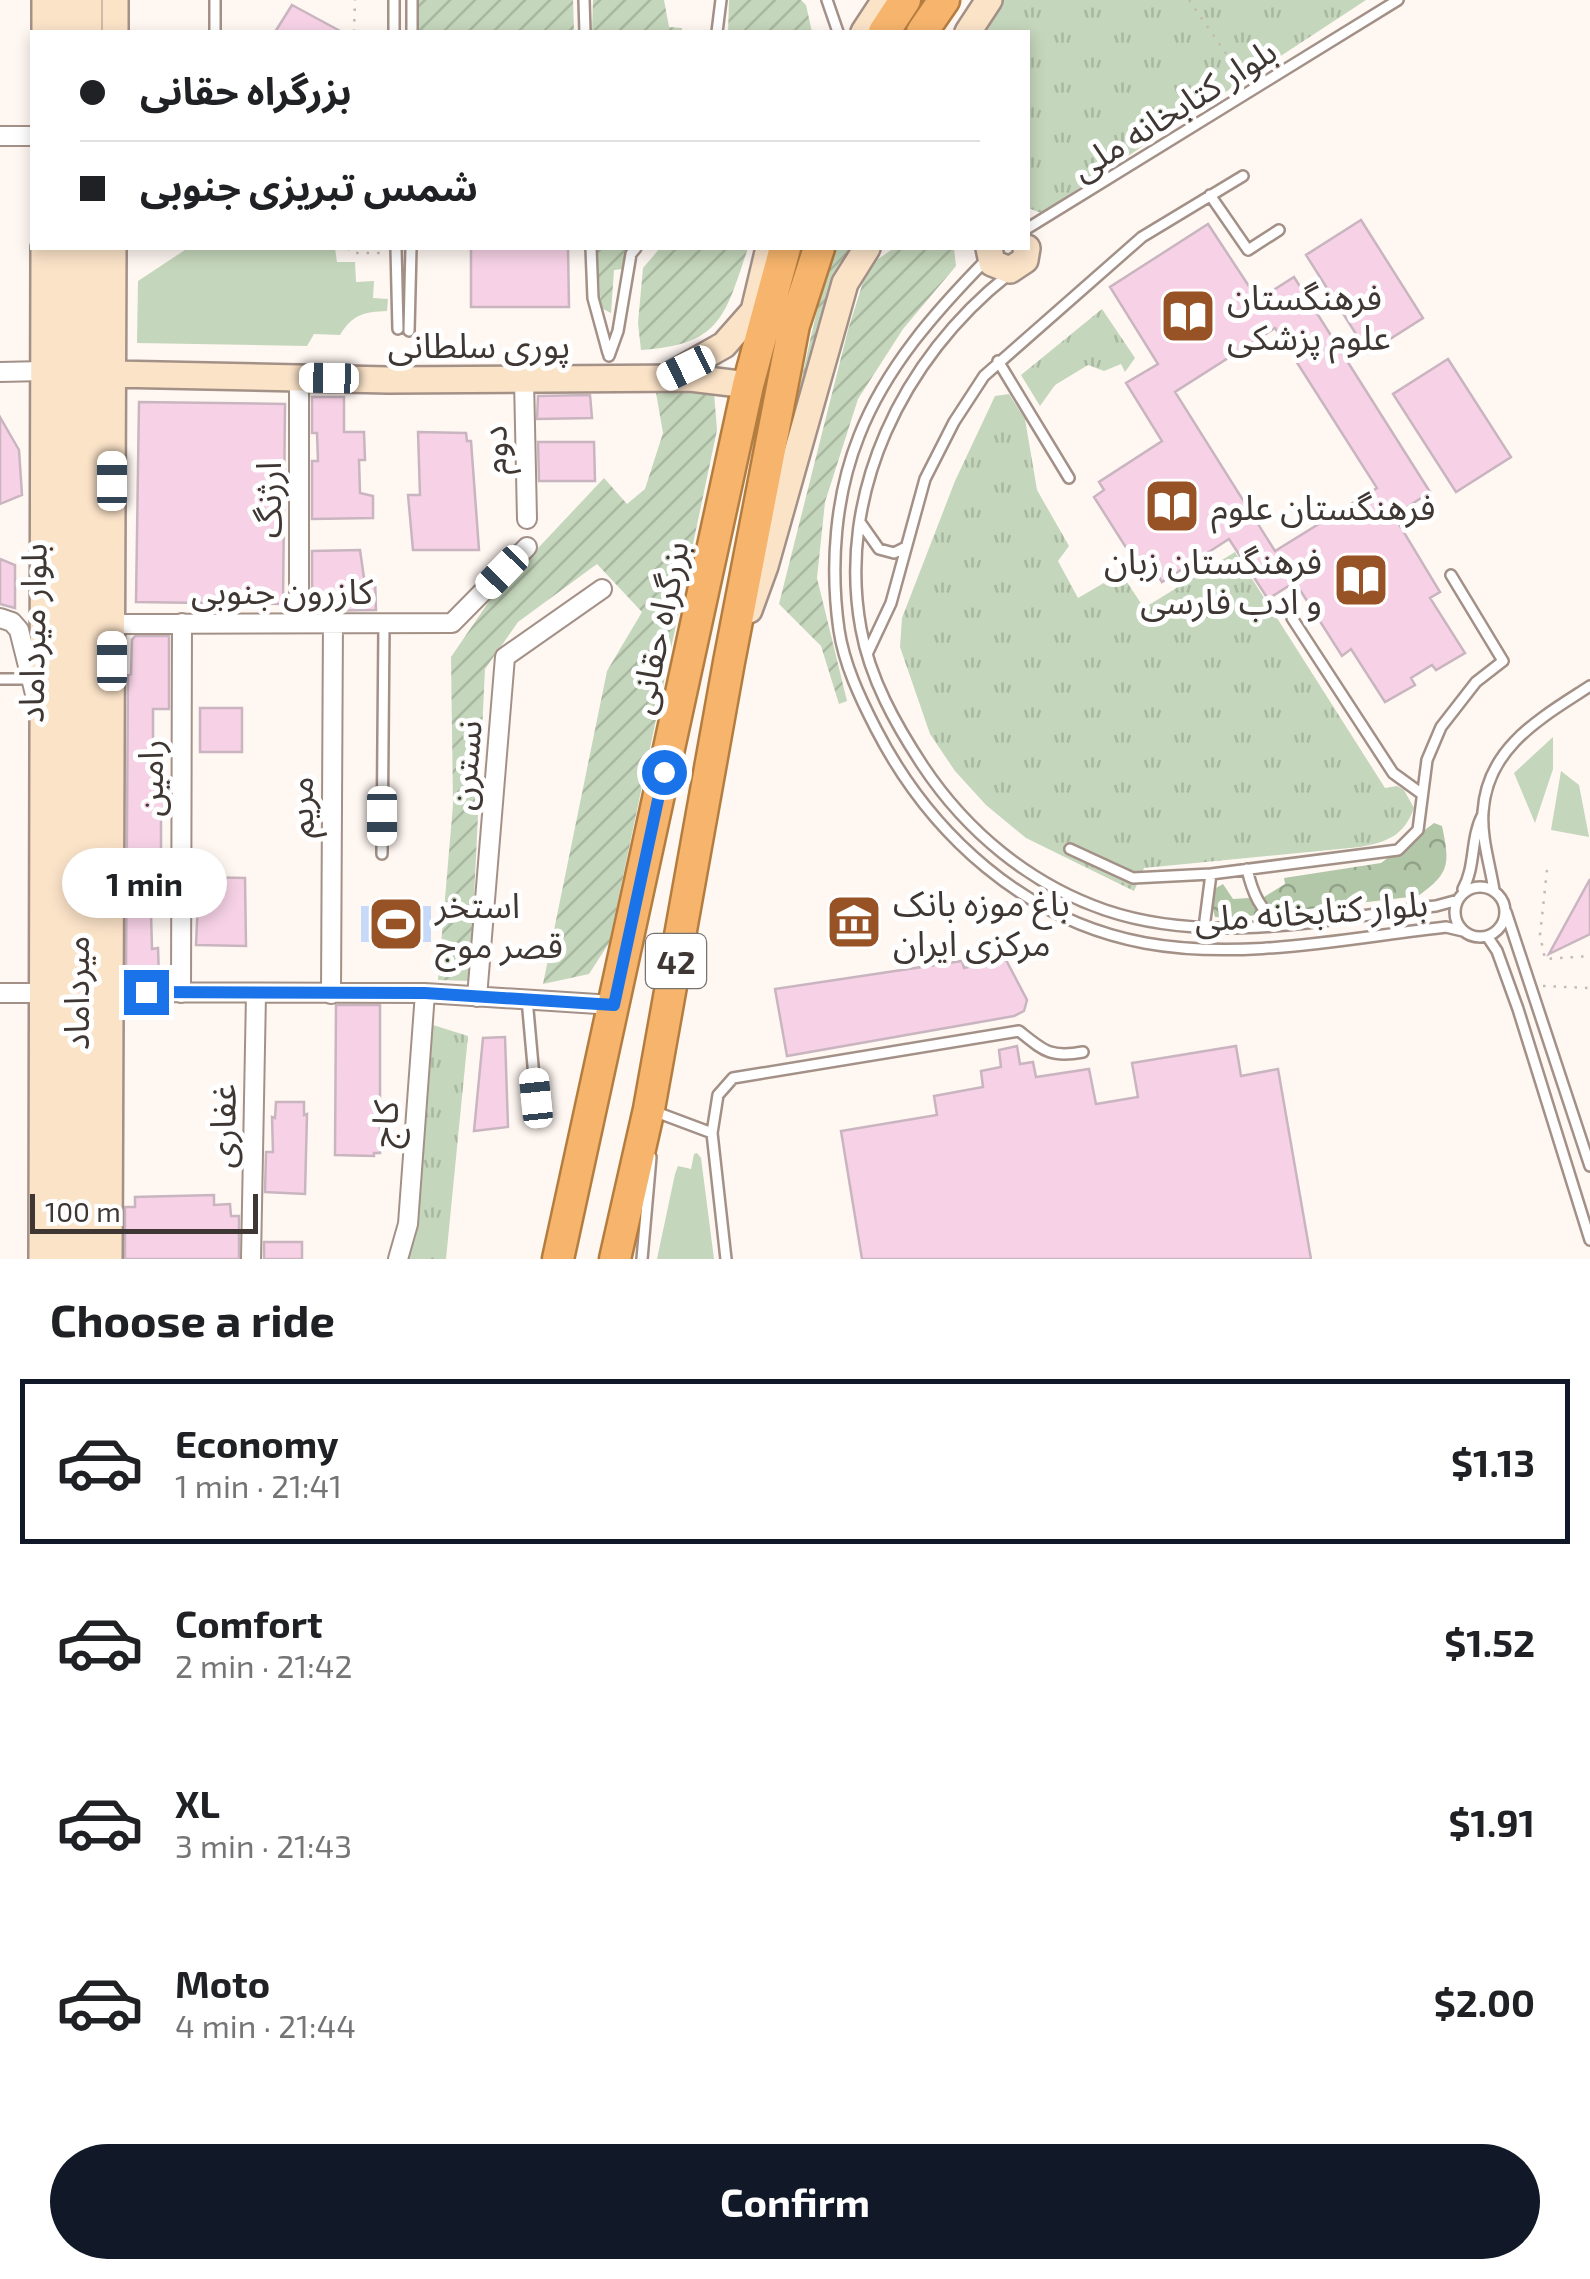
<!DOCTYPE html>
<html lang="en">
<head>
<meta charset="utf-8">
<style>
  body { margin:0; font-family:"Exo 2","Noto Sans Arabic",sans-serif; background:#f2f2f2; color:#202124; height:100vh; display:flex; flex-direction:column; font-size:38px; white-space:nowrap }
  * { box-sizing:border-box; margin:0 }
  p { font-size:32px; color:#757577 }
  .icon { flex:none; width:55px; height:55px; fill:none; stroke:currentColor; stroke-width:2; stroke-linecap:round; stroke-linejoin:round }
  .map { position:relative; height:1259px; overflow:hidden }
  .details { display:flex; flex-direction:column; background:#fff; flex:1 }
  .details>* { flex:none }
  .top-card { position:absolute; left:30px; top:30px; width:1000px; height:220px; border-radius:0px; box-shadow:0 5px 15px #0003; display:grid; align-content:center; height:220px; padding:0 50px; background:#fff }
  .scale { position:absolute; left:30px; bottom:25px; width:228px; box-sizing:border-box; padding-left:10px; border:5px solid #3f3733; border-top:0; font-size:28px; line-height:35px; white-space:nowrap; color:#3f3733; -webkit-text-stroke:8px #fff; paint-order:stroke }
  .end { position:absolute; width:45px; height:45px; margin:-22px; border:12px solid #1a73e8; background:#fff; box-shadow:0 0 0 5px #fff }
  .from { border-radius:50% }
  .bubble { position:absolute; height:70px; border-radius:35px; background:#fff; box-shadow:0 5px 15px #0003; font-size:32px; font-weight:700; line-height:70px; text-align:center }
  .car { position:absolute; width:30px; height:60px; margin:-30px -15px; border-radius:12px; box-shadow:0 0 8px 2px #0007; background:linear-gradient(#fff 24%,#345 0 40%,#fff 0 76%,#345 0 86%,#fff 0) }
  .top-card b { display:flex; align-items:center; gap:35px; height:95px; font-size:38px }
  .top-card b+b { border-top:2px solid #e0e0e0 }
  .top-card i { width:25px; height:25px; background:#202124 }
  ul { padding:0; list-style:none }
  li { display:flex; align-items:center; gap:30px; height:165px; margin:0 20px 15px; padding:0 30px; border:5px solid transparent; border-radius:0px }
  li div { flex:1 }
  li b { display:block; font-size:38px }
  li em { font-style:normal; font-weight:700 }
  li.active { border-color:#111827 }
  li>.icon { width:90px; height:90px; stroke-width:1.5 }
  h2 { padding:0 50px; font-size:45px; line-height:120px }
  .button { display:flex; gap:20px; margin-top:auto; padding:20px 50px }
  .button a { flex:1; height:115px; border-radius:60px; background:#111827; color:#fff; font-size:40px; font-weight:700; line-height:115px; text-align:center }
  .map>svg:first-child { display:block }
</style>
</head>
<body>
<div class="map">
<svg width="1590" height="1259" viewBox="0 0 1590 1259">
  <defs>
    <pattern id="forest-crowns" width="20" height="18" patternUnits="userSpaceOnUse" patternTransform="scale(2.5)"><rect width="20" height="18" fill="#b2c7a7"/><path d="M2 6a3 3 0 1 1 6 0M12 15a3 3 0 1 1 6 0" fill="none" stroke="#92a289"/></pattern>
    <pattern id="park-tufts" width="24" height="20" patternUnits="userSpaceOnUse" patternTransform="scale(2.5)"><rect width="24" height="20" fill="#c4d6bb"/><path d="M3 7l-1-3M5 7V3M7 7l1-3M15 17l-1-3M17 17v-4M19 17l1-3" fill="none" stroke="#a9b8a1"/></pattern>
    <pattern id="garden-furrows" width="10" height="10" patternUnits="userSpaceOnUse" patternTransform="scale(2.5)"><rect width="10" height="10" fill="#c4d6bb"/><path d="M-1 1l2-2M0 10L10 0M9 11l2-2" fill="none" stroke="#a9b8a1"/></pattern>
  </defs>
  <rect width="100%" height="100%" fill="#fff7f2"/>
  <path fill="#c4d6bb" d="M188 248H335L337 262H355L356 282 374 281 373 298 388 299 387 311C364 312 353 314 340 335L314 334 307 346 137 343 138 281Z
    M1553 737V769L1535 823 1514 773Z
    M1561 771 1579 785 1589 837 1551 830Z
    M697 1153 701 1158 714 1259H657L675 1174 678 1166 691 1169 694 1154Z"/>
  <path fill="url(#forest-crowns)" d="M1434 823 1442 826C1450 864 1450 873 1418 896L1231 918 1215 917 1212 906 1216 888 1223 884 1233 899 1264 897 1285 884 1284 878 1381 863Z"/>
  <path fill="url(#park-tufts)" d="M1000 0H1366L1041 213 1028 208V32H979Z
    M1102 309 1135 358 1125 372 1121 364 1104 371 1088 365 1055 385 1040 406 1021 375Z
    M1009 394 1025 419 1037 490 1069 546 1058 561 1078 598 1121 573 1144 608 1235 552 1385 788 1397 786 1404 790 1414 808C1404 836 1387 842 1360 847L1144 868 1134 891 1026 838 986 805 955 771 930 734 900 647 902 618 955 481 995 396Z
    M433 1025 468 1036 446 1259H405L416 1223Z"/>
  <path fill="url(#garden-furrows)" d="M419 0H573L574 32H418Z
    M593 0H664L669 27 682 28V32H592Z
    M729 0H801L806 5 812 32H728Z
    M597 248H626L622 269 614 270 611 313 601 308Z
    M660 248H748C725 316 721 345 641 350L638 323 643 268Z
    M831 248H857L836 272 806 400 798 394Z
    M894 248H954L956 266 903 329 858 399 825 502 817 578 847 701 839 704 821 646 779 604 848 330 868 266Z
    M655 387 714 393 717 430 609 943 589 974 543 984 607 671 642 612 597 564 518 622 485 669 470 981 438 980 453 805 451 657 492 597 604 478 627 504 645 489 663 433Z"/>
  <path fill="#c6d9f9" d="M361 906H431V942H361Z"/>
  <path fill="#f7d2e6" stroke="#c9b5bf" stroke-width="2.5" fill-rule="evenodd" d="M292 5 342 32H275Z
    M1361 220 1423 318 1368 353 1306 255Z
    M1208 224 1258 300 1294 277 1430 492 1394 516 1440 592 1430 598 1465 653 1436 670 1432 665 1411 678 1415 685 1385 702 1351 649 1342 656 1295 582 1268 599 1229 539 1162 582 1156 573 1146 579 1094 497 1104 490 1099 482 1162 441 1126 383 1158 364 1110 287ZM1275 328 1377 488 1275 551 1175 392Z
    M471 248H568L569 307H471Z
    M1448 359 1511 457 1456 492 1393 394Z
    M590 395 592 418 537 419 538 396Z
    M312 397H344V432H364L365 460H359L360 493 373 496V518L312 519V461H318L317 433H312Z
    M139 402 285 404 283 604 136 602Z
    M0 417 19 450 22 495 0 504Z
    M418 432 466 433 467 441H471L479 550H413L408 495H420Z
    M538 442H594L595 481H539Z
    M360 550 364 578H375L376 610 312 611V551Z
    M0 559 15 565V608L0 604Z
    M135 636H169V709H153V743H159V777H169V811H161V913H151L152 949 158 948 159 978 126 975 128 675 131 674 132 640Z
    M200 708H242V752H200Z
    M199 877 245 878 246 946 196 945Z
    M1590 879V934L1549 954Z
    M1005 958 1027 1000 1024 1011 1014 1016 787 1056 775 989 962 961 964 968Z
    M336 1005H380V1153H374V1156L335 1155Z
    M505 1037 508 1127 474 1131 483 1038Z
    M1017 1046 1020 1064 1033 1062 1036 1077 1089 1069 1096 1104 1138 1097 1132 1063 1236 1046 1241 1076 1278 1069 1311 1259H862L841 1131 937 1115 934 1096 983 1087 981 1071 1001 1067 999 1050Z
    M276 1102H304V1115L307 1114 305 1194 265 1192 266 1152H273L272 1117 275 1118Z
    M214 1195V1205L230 1204 231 1216H239V1259H125V1207H135V1197Z
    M264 1242H302V1259H264Z"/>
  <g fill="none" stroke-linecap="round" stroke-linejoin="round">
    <g stroke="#a39188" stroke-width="14">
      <path id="service" d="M394 0V32
        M584 0 585 32
        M827 0 838 32
        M215 32V0
        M412 32V0
        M717 32 721 0
        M1210 195 1248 250 1279 230
        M1028 228 1398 0
        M396 248 398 329
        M591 248 593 298 608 353
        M987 259C936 311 886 367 859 436 835 496 830 566 839 630 844 664 860 698 876 729 930 834 1025 921 1145 943 1243 961 1348 938 1446 927L1463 931
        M1008 275C903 358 836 494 861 629 870 679 896 725 923 766 967 832 1030 884 1105 910 1211 946 1327 919 1436 906L1458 900
        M409 331 411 248
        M609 356 618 331 631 254 636 248
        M998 361 1069 478
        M860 522 879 549 894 553 904 548
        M1292 618 1393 773 1422 794
        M868 652 891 603 925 479 954 422 984 376 1142 237 1243 176
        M0 679H32
        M1070 849 1133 878 1211 874
        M382 854 384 625
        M1247 869C1252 891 1260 913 1281 923
        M1455 912a25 25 0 1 1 50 0a25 25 0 1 1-50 0Z
        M1463 889C1476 866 1470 838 1483 814
        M1494 890C1490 865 1481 837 1483 812 1487 747 1541 718 1590 686
        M1506 912 1590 1166
        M1204 928 1211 874 1398 850 1418 830 1427 760 1441 727 1476 682 1503 661 1451 575
        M1487 936 1497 951 1518 1009 1590 1240
        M527 999 536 1099
        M656 1112 712 1133 726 1259
        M712 1133 718 1095 733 1078 1019 1031C1044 1051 1050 1058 1083 1052
        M642 1259 651 1157"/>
    </g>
    <g stroke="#a39188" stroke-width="22">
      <path id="minor" d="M0 136H32
        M0 372 44 371
        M524 379 527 519
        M0 618 12 622 19 630 35 694
        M299 621V378
        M112 624 452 623 527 547
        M110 992 425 993 613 1005
        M0 993H43
        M181 993 182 623
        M331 994 333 621
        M477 997 505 657 602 589
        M251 1259 256 994
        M398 1259 408 1224 425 993"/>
    </g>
    <g stroke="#a39188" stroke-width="30">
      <path id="secondary" d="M45 32V0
        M70 32V0
        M89 32V0
        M115 32V0
        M864 32 885 0
        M968 32 989 0
        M989 248 992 263 1010 270 1025 260 1027 248
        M113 374 388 380 690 378 748 385
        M669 376 724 345 754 311 769 248
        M749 610 765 566 845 283 867 248
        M42 1259 44 248
        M62 1259 69 248
        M84 1259 88 248
        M109 1259 113 248"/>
    </g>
    <g stroke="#b47d40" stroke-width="35">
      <path id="trunk" d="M884 32 905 0
        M922 32 944 0
        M558 1259 748 385 785 248
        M615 1259 649 1109 729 662 794 325 819 248"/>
    </g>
    <path stroke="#c2bab5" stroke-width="2.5" stroke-dasharray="2.5 8" stroke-linecap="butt" d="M1189 0 1245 81
      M354 32 355 0
      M348 248 352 253H384
      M1547 870 1540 935 1545 959 1590 956
      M1543 986 1590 988"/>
    <use href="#service" stroke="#fff" stroke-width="9"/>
    <use href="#minor" stroke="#fff" stroke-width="18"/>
    <use href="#secondary" stroke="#fbe3c8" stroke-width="25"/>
    <use href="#trunk" stroke="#f6b46c" stroke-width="30"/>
  </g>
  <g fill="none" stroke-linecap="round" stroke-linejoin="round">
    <path stroke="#1a73e8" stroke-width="12" d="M146 992 425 993 614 1005 664 772"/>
  </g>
  <defs>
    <g id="library-square" transform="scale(2.875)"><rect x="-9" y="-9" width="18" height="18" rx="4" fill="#975326" stroke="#fff"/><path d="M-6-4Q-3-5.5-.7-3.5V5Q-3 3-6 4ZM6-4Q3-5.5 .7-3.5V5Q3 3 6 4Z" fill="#fff"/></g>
    <g id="museum-square" transform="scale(2.875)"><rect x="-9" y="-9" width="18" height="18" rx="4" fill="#975326" stroke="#fff"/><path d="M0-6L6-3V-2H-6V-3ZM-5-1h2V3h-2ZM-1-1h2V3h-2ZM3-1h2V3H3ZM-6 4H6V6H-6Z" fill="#fff"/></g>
    <g id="stadium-square" transform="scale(2.875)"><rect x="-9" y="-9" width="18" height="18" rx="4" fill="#975326" stroke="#fff"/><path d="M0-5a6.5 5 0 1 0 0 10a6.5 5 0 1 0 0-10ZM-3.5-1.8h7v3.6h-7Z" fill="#fff"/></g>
  </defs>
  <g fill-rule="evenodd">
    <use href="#library-square" x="1188" y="316"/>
    <use href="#library-square" x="1172" y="506"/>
    <use href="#library-square" x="1361" y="580"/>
    <use href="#museum-square" x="854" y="922"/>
    <use href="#stadium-square" x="396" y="924"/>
  </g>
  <g text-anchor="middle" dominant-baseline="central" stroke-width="10" stroke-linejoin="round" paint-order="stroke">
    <rect fill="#fff" stroke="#797370" stroke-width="2.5" x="646" y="934" width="60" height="54" rx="8"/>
    <g font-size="32" font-weight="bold" fill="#3f3733">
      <text x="676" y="961">42</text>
    </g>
    <g font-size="35" fill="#3f3733" stroke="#fff">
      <text transform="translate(1173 108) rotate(-32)">بلوار کتابخانه ملی</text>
      <text x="479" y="344">پوری سلطانی</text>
      <text transform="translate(493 450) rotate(-91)">دوم</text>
      <text transform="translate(267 500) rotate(-90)">ارژنگ</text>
      <text x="282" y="590">کازرون جنوبی</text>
      <text transform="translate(657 627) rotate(-78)">بزرگراه حقانی</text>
      <text transform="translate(31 633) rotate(-89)">بلوار میرداماد</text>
      <text transform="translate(464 765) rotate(-85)">نسترن</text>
      <text transform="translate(149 778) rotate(-90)">رامین</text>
      <text transform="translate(299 807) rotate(-90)">مریم</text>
      <text transform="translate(1311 910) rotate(-4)">بلوار کتابخانه ملی</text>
      <text transform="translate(75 993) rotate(-90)">میرداماد</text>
      <text transform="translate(383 1124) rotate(-86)">کاج</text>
      <text transform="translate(221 1126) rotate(-89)">غفارى</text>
    </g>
    <g font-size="35" fill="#3f3733" stroke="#fff" text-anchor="start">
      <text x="1227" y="296">فرهنگستان<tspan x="1227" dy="40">علوم پزشکی</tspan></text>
      <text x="1211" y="506">فرهنگستان علوم</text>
      <text x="1322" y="560" text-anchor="end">فرهنگستان زبان<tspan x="1322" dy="40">و ادب فارسی</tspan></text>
      <text x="893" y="902">باغ موزه بانک<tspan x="893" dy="40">مرکزی ایران</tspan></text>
      <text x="435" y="904">استخر<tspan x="435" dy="40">قصر موج</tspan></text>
    </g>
  </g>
</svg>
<div class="scale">100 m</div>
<i class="end from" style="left:664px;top:772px"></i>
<i class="end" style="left:146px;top:992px"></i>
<div class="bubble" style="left:62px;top:848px;width:165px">1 min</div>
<i class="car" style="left:686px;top:368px;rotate:244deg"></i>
<i class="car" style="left:329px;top:378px;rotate:271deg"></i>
<i class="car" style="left:112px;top:481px;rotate:0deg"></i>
<i class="car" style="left:502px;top:572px;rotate:224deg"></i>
<i class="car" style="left:112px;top:661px;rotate:0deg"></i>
<i class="car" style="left:382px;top:816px;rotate:180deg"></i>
<i class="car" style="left:536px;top:1098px;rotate:354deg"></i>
<div class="top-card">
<b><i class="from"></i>بزرگراه حقانی</b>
<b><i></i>شمس تبریزی جنوبی</b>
</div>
</div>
<section class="details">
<h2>Choose a ride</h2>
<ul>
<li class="active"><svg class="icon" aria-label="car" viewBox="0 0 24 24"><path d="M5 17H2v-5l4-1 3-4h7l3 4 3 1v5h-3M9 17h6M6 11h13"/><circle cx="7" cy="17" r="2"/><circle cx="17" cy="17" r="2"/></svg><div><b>Economy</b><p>1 min · 21:41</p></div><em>$1.13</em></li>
<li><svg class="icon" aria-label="car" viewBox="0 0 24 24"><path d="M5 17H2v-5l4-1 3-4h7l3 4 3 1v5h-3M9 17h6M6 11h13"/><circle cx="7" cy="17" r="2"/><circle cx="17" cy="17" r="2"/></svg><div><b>Comfort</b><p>2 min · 21:42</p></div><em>$1.52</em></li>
<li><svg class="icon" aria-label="car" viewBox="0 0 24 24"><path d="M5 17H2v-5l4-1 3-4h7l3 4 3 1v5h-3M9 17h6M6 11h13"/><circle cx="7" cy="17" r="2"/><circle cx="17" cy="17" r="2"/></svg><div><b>XL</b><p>3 min · 21:43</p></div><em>$1.91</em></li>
<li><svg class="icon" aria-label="car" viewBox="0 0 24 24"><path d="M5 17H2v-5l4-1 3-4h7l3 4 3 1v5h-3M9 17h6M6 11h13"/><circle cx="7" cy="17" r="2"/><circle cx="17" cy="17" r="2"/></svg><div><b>Moto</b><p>4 min · 21:44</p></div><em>$2.00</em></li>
</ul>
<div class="button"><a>Confirm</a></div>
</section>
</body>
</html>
